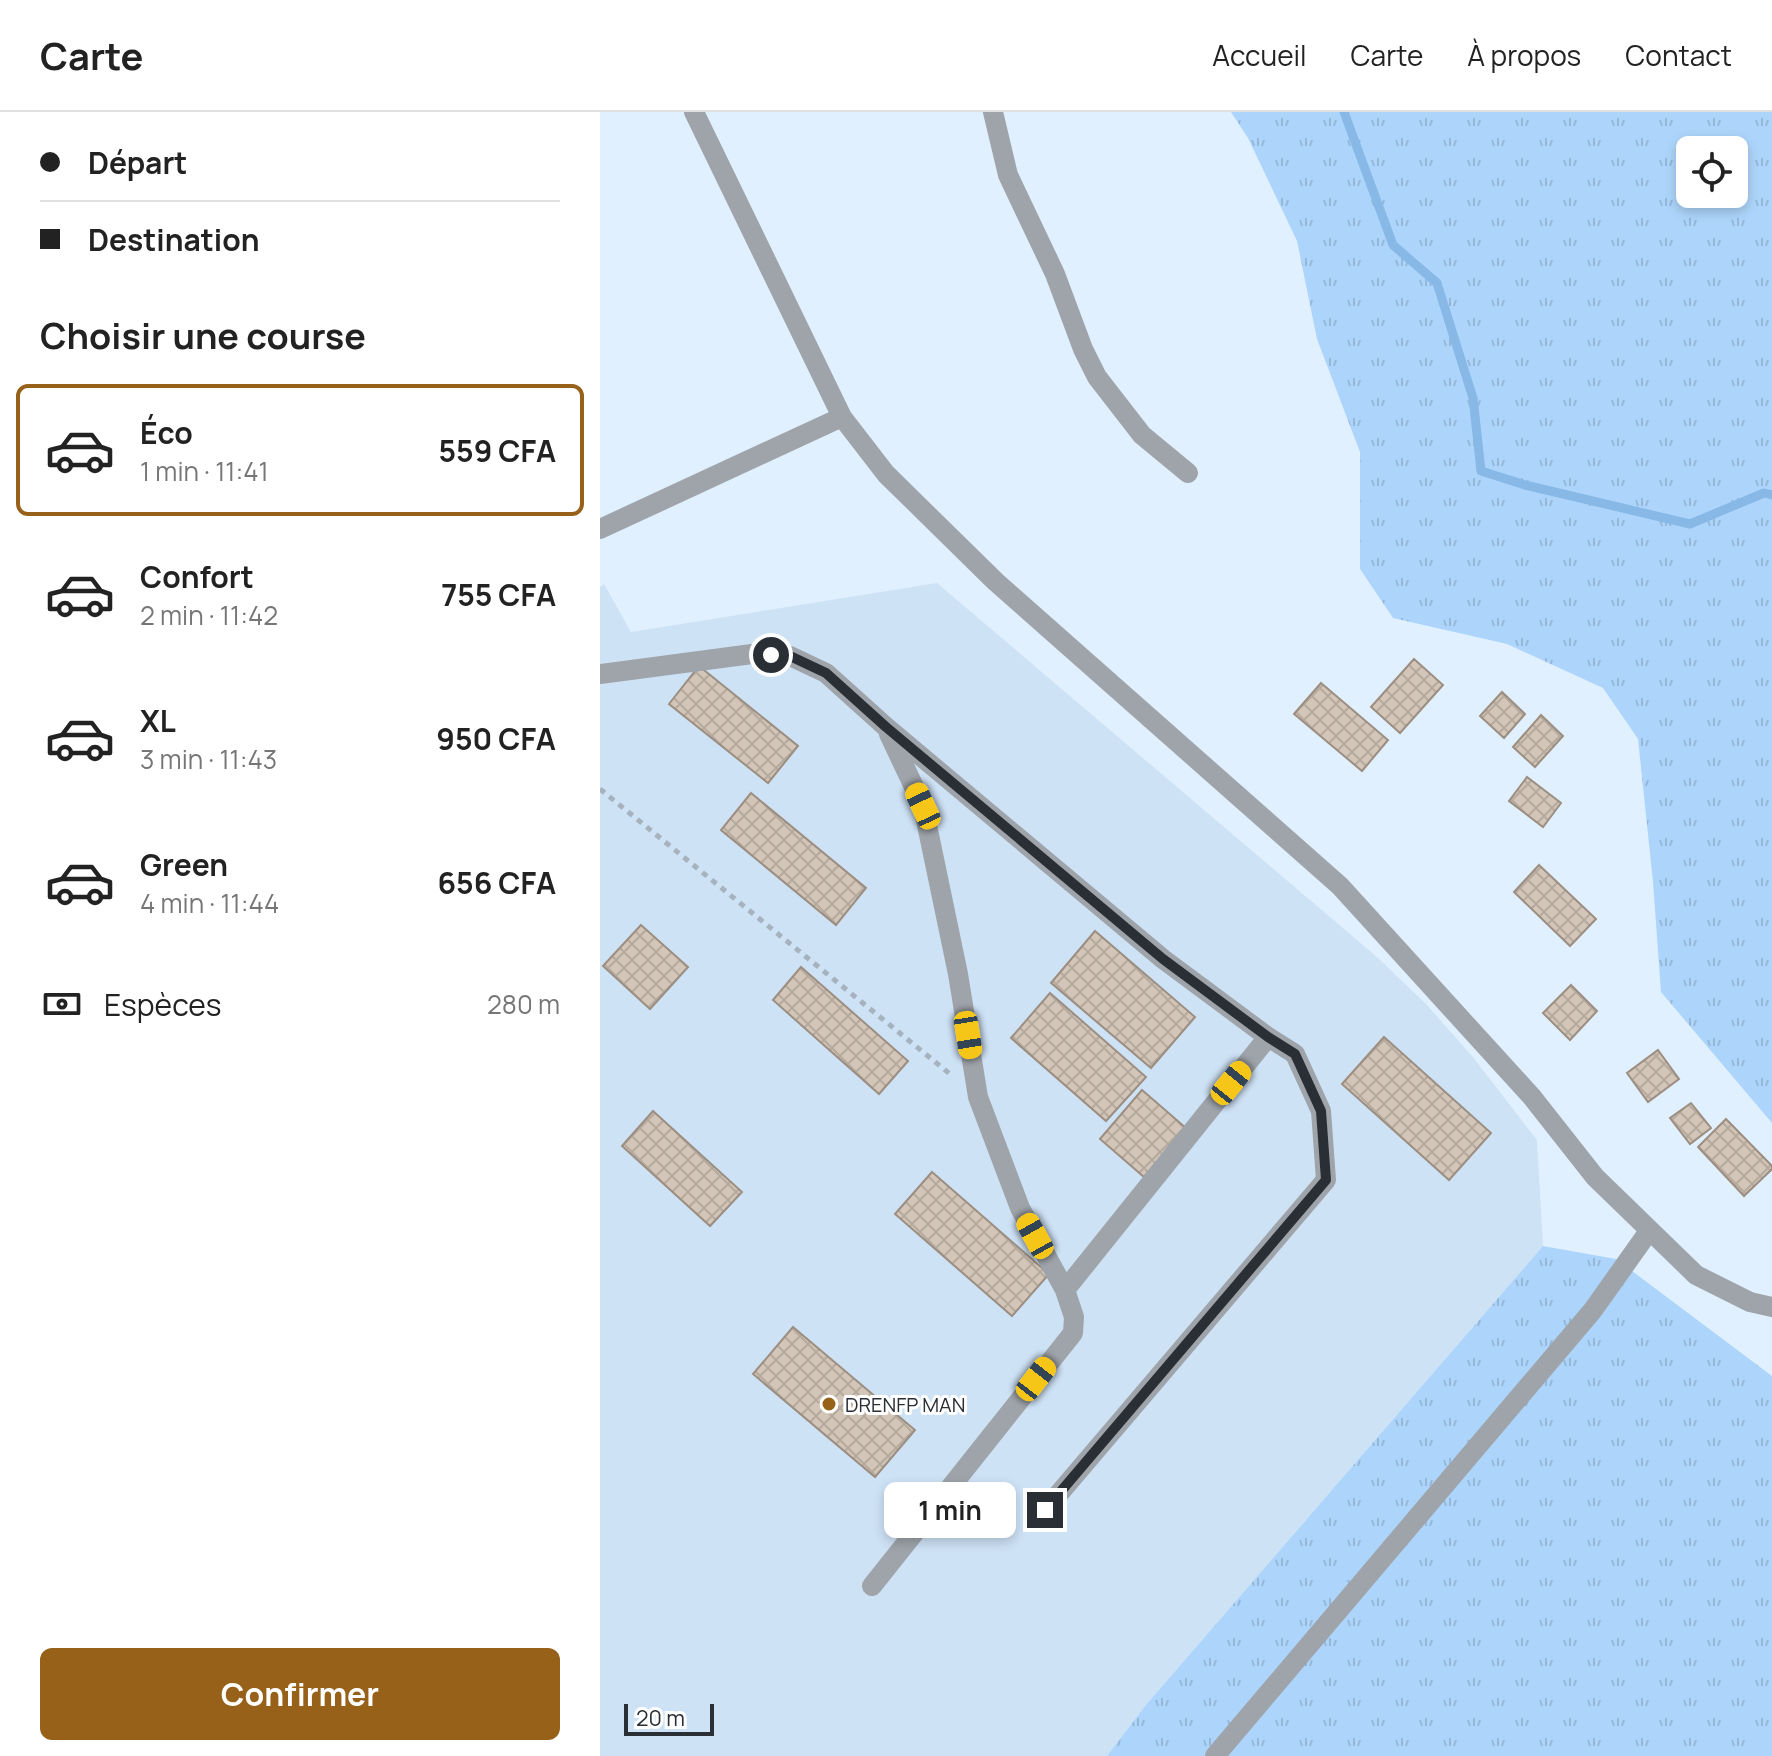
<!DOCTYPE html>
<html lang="fr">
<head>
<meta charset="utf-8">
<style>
  body { margin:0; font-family:Manrope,sans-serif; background:#f6f6f6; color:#222; height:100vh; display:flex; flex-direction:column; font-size:30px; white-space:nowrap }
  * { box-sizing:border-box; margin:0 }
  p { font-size:26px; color:#767676 }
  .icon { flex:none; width:44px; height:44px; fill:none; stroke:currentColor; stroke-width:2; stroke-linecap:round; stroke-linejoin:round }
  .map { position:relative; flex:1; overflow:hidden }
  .drawer { display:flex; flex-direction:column; background:#fff; width:600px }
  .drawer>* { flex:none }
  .guide { display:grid; align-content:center; height:176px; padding:0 40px; background:#fff }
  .tools { position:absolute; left:1076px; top:24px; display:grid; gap:16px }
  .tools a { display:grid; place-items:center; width:72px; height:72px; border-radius:12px; background:#fff; box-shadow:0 4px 12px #0003; font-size:40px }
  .scale { position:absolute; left:24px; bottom:20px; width:90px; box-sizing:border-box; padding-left:8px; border:4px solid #292f35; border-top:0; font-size:22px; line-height:28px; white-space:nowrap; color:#292f35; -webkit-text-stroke:6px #fff; paint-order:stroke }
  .end { position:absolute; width:36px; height:36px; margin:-18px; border:10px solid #292f35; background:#fff; box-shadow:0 0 0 4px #fff }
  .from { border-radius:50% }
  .bubble { position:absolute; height:56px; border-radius:12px; background:#fff; box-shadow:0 4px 12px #0003; font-size:26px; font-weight:700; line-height:56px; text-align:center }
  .car { position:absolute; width:24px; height:48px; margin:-24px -12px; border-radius:10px; box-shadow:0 0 6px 2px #0007; background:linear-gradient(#f5c518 24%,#345 0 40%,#f5c518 0 76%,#345 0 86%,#f5c518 0) }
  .guide b { display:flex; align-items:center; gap:28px; height:76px; font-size:30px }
  .guide b+b { border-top:2px solid #e0e0e0 }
  .guide i { width:20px; height:20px; background:#222 }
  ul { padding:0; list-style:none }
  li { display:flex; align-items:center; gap:24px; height:132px; margin:0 16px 12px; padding:0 24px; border:4px solid transparent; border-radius:12px }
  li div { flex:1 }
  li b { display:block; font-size:30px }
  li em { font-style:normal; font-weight:700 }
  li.active { border-color:#97611a }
  li>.icon { width:72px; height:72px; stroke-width:1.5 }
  h2 { padding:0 40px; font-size:36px; line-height:96px }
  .pay { display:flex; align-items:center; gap:20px; height:88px; padding:0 40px; font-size:30px }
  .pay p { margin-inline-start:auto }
  .primary-button { display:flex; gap:16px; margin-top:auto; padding:16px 40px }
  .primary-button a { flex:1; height:92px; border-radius:12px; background:#97611a; color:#fff; font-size:32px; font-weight:700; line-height:92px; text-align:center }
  header { display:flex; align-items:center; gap:48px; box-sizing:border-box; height:112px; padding:0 40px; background:#fff; border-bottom:2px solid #e0e0e0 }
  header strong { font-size:38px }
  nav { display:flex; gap:44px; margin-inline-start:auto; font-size:28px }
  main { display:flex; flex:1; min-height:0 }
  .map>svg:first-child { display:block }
</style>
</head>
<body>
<header>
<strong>Carte</strong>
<nav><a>Accueil</a><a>Carte</a><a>À propos</a><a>Contact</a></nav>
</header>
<main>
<section class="drawer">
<div class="guide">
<b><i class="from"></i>Départ</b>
<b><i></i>Destination</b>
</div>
<h2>Choisir une course</h2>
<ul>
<li class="active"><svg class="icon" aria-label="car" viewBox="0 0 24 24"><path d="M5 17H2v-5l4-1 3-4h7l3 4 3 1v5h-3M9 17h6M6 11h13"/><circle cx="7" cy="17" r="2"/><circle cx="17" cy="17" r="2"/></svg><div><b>Éco</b><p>1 min · 11:41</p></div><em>559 CFA</em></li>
<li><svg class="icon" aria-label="car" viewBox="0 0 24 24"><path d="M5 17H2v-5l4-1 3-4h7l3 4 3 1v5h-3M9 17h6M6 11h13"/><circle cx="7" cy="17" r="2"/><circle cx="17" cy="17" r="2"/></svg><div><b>Confort</b><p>2 min · 11:42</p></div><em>755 CFA</em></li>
<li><svg class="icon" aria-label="car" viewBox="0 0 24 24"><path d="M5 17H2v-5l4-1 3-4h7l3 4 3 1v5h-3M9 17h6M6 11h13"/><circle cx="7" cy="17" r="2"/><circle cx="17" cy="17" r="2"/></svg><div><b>XL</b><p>3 min · 11:43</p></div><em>950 CFA</em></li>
<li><svg class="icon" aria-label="car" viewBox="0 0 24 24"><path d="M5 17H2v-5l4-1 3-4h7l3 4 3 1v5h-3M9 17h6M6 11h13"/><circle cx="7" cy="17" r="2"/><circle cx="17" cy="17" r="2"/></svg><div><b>Green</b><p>4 min · 11:44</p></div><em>656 CFA</em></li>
</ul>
<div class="pay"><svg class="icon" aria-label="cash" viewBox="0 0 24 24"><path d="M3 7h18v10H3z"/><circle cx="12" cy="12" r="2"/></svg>Espèces<p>280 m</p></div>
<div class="primary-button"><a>Confirmer</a></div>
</section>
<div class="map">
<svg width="1172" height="1644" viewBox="0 0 1172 1644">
  <defs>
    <pattern id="grass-tufts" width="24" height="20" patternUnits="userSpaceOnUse" patternTransform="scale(2)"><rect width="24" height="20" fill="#add5fb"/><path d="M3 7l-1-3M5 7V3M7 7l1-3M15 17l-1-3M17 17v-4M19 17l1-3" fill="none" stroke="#95b7d8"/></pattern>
    <pattern id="building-cross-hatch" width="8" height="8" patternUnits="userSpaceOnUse" patternTransform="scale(2)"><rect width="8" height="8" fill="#d3c5b7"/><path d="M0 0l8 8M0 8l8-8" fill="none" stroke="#b5aa9e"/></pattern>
  </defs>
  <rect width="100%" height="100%" fill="#e1f0ff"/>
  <path fill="#cee2f6" d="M337 471 777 845 826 892 872 944 937 1028 943 1134 545 1594 507 1644H0V475L4 472 31 520Z"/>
  <path fill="url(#grass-tufts)" fill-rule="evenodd" d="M631 0H1172V1011L1061 880 1053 770 1038 627 1003 576 907 532 793 506 760 457V340L717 227 697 129 648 26ZM1134 38V82H1090V38Z
    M943 1134 1016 1147 1172 1264V1644H507L545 1594Z"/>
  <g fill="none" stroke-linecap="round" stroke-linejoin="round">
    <path stroke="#87b8e6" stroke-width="9" d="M744 0 793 133 837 171 873 286 881 359 925 373 1090 412 1164 381 1172 383"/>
  </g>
  <path fill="url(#building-cross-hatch)" stroke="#9c8e81" stroke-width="2" d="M814 547 843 573 800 621 771 595Z
    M99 554 198 634 168 671 69 592Z
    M721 571 788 628 762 659 694 602Z
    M902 580 925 602 904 626 880 604Z
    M941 603 963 624 935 655 913 635Z
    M927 665 961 691 943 715 909 689Z
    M151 681 266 776 236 813 121 718Z
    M939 753 996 807 970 834 914 780Z
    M41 813 88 855 50 897 3 854Z
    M495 819 595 905 551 956 451 871Z
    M201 855 308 949 279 982 173 888Z
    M971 873 997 899 970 928 943 901Z
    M450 881 546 965 506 1009 411 926Z
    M784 925 891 1021 849 1068 742 972Z
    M1058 938 1079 967 1048 990 1027 961Z
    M542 978 586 1016 544 1065 500 1027Z
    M1091 991 1111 1016 1090 1032 1070 1006Z
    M53 999 142 1080 110 1114 22 1034Z
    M1126 1007 1172 1054V1057L1144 1084 1098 1035Z
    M332 1060 449 1162 412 1204 295 1102Z
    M193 1215 315 1318 275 1365 153 1262Z"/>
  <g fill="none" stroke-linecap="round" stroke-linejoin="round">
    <path stroke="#a6b2be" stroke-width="5" stroke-dasharray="6 6" stroke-linecap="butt" d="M0 677 350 962"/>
    <path stroke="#9ea4aa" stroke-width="20" d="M94 0 242 305 286 362 396 470 740 774 932 985 995 1065 1096 1163 1150 1190 1172 1195
      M393 0 408 63 455 162 483 237 497 265 542 323 588 361
      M0 417 242 305
      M0 562 152 542 190 544 226 561 286 615 563 847 668 925 695 942 721 999 726 1068 445 1398
      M465 1178 668 925
      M272 1474 473 1221 474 1205 465 1178 420 1096 378 985 358 862 323 694 289 622
      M615 1644 993 1198 1049 1119"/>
  </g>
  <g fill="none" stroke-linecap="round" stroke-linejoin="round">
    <path stroke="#292f35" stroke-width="10" d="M171 543 190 544 226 561 286 615 563 847 668 925 695 942 721 999 726 1068 445 1398"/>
  </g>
  <circle fill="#97611a" stroke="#fff" stroke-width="3" cx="229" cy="1292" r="8"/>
  <g text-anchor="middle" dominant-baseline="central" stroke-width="6" stroke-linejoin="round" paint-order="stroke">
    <g font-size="20" fill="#292f35" stroke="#fff" text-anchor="start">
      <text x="245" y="1292">DRENFP MAN</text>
    </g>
  </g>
</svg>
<div class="tools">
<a><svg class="icon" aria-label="locate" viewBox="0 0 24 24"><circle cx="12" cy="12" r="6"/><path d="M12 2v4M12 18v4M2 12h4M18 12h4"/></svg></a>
</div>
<div class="scale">20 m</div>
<i class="end from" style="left:171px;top:543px"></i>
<i class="end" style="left:445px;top:1398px"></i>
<div class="bubble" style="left:284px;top:1370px;width:132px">1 min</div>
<i class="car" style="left:323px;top:694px;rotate:335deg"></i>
<i class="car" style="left:368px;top:923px;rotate:171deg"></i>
<i class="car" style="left:631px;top:971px;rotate:39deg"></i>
<i class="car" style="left:435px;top:1124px;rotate:331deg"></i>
<i class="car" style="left:436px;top:1267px;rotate:38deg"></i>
</div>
</main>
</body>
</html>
